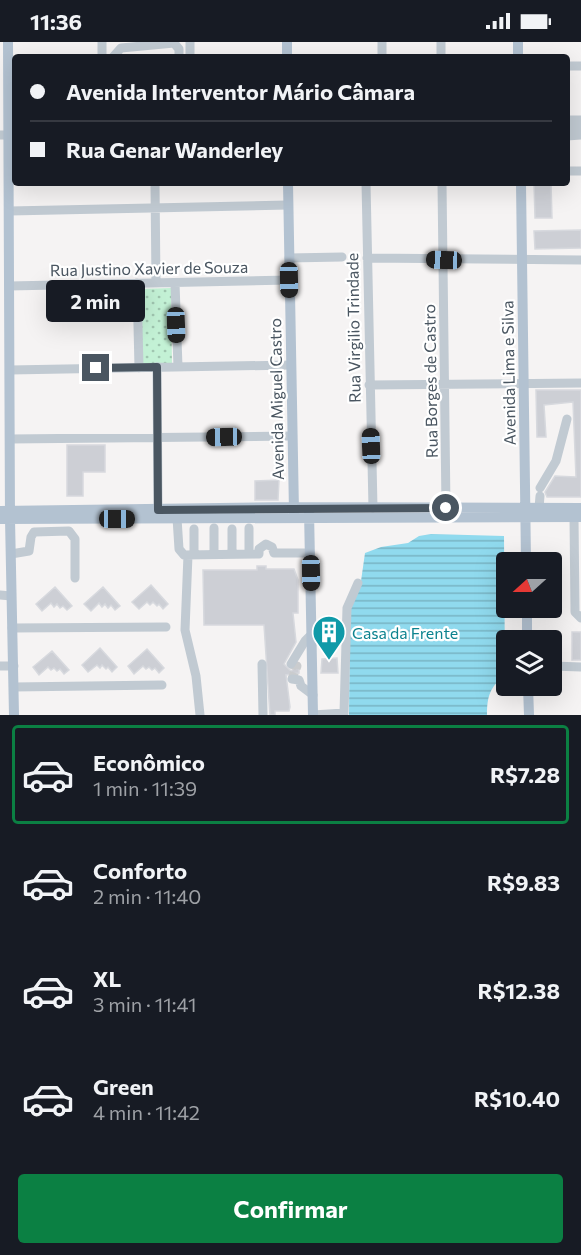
<!DOCTYPE html>
<html lang="pt">
<head>
<meta charset="utf-8">
<style>
  body { margin:0; font-family:Commissioner,sans-serif; background:#242831; color:#f1f3f6; height:100vh; display:flex; flex-direction:column; font-size:22px; white-space:nowrap }
  * { box-sizing:border-box; margin:0 }
  p { font-size:20px; color:#9ea1a6 }
  .icon { flex:none; width:33px; height:33px; fill:none; stroke:currentColor; stroke-width:2; stroke-linecap:round; stroke-linejoin:round }
  .map { position:relative; height:673px; overflow:hidden }
  .sheet { display:flex; flex-direction:column; background:#171b24; flex:1 }
  .sheet>* { flex:none }
  .guide { position:absolute; left:12px; top:12px; width:558px; height:132px; border-radius:6px; box-shadow:0 6px 24px #0002; display:grid; align-content:center; height:132px; padding:0 18px; background:#171b24 }
  .needle { width:39px; rotate:249deg }
  .controls { position:absolute; left:496px; top:510px; display:grid; gap:12px }
  .controls a { display:grid; place-items:center; width:66px; height:66px; border-radius:6px; background:#171b24; box-shadow:0 6px 24px #0002; font-size:30px }
  .end { position:absolute; width:27px; height:27px; margin:-14px; border:8px solid #4a5661; background:#fff; box-shadow:0 0 0 3px #fff }
  .from { border-radius:50% }
  .bubble { position:absolute; height:42px; border-radius:6px; background:#171b24; box-shadow:0 6px 24px #0002; font-size:20px; font-weight:700; line-height:42px; text-align:center }
  .car { position:absolute; width:18px; height:36px; margin:-18px -9px; border-radius:8px; box-shadow:0 0 4px 2px #0007; background:linear-gradient(#222 24%,#8ab4d8 0 40%,#222 0 76%,#8ab4d8 0 86%,#222 0) }
  .guide b { display:flex; align-items:center; gap:21px; height:57px; font-size:22px }
  .guide b+b { border-top:2px solid #363941 }
  .guide i { width:15px; height:15px; background:#f1f3f6 }
  ul { padding:10px 0 0; list-style:none }
  li { display:flex; align-items:center; gap:18px; height:99px; margin:0 12px 9px; padding:0 6px; border:3px solid transparent; border-radius:6px }
  li div { flex:1 }
  li b { display:block; font-size:22px }
  li em { font-style:normal; font-weight:700 }
  li.on { border-color:#0b8043 }
  li>.icon { width:54px; height:54px; stroke-width:1.5 }
  .primary-button { display:flex; gap:12px; margin-top:auto; padding:12px 18px }
  .primary-button a { flex:1; height:69px; border-radius:6px; background:#0b8043; color:#fff; font-size:24px; font-weight:700; line-height:69px; text-align:center }
  .status { display:flex; justify-content:space-between; align-items:center; height:42px; padding:0 30px; background:#171b24; direction:ltr }
  .status svg { height:16px; fill:currentColor }
  .map>svg:first-child { display:block }
</style>
</head>
<body>
<div class="status"><b>11:36</b><svg viewBox="0 0 49 12"><path d="M0 12V9h3v3zM5 12V6h3v6zM10 12V3h3v9zM15 12V0h3v12zM26 1h20v11H26zM47 4h2v5h-2z"/></svg></div>
<div class="map">
<svg width="581" height="673" viewBox="0 0 581 673">
  <defs>
    <pattern id="park-dots" width="8" height="8" patternUnits="userSpaceOnUse" patternTransform="scale(1.5)"><rect width="8" height="8" fill="#c3f1d5"/><path d="M2 2h.1M6 6h.1" fill="none" stroke="#a0c6b0" stroke-width="1.8" stroke-linecap="round"/></pattern>
    <pattern id="water-rules" width="6" height="5" patternUnits="userSpaceOnUse" patternTransform="scale(1.5)"><rect width="6" height="5" fill="#90daee"/><path d="M0 2.5h6" fill="none" stroke="#78b4c4"/></pattern>
  </defs>
  <rect width="100%" height="100%" fill="#f5f3f3"/>
  <path fill="url(#park-dots)" d="M171 246 172 323 141 324 140 247Z"/>
  <path fill="url(#water-rules)" d="M431 492 504 494 505 633C490 645 487 654 487 673H349L350 568 360 546 365 511 381 505 408 501 419 494Z"/>
  <path fill="#cdcfd5" stroke="#d7d9de" stroke-width="1.5" d="M534 141H551L552 176H535Z
    M581 188V206L535 207 534 189Z
    M536 348H581V455H547L545 450 555 434 576 435 573 360 544 363 546 395H537Z
    M67 403H105V430H83V454H67Z
    M279 438 278 458H255V439Z
    M257 524H266V527H294L298 538V571H293L296 600 284 622 291 629 299 622V631L286 633 290 665 289 669H275V673H270L264 583H204L203 528H257Z
    M151 543 168 562 163 567 159 562 157 564 153 560 150 563 147 560 139 567 132 560Z
    M55 545 72 564 67 568 63 564 60 566 57 562 54 565 51 561 42 569 36 562Z
    M103 545 120 564 115 568 111 563 108 566 105 562 102 565 99 561 91 569 84 562Z
    M572 590H581V618H572Z
    M100 606 117 625 112 630 108 625 106 627 102 623 100 626 97 623 88 630 82 623Z
    M147 607 164 626 159 631 155 626 152 628 149 625 146 627 143 624 134 632 128 624Z
    M52 609 69 628 64 632 60 627 57 629 54 626 51 628 48 625 39 633 33 625Z
    M337 616 338 631H321L322 617Z"/>
  <g fill="none" stroke-linecap="round" stroke-linejoin="round">
    <path stroke="#caccce" stroke-width="9" stroke-dasharray="9 4.5" stroke-linecap="butt" d="M291 622 297 624 292 637"/>
    <path stroke="#c1cad2" stroke-width="9" d="M102 0V15
      M382 0V15
      M113 15 121 6 174 1 179 7V15
      M190 15V0
      M441 15V0
      M567 24H581
      M567 78H581
      M567 86H581
      M0 93H15
      M567 94 581 93
      M567 129H581
      M155 141 156 241
      M366 141 373 466
      M442 141 446 466
      M10 169 288 163
      M289 216 342 215
      M367 216 581 218
      M137 241 139 326
      M175 241 178 325
      M9 244 289 238
      M157 325 158 468
      M10 328 291 323
      M369 343 581 341
      M10 397 292 394
      M540 446 556 419 567 377
      M539 466 540 454
      M574 475 575 570 581 576
      M177 476 179 507 184 513 259 512V507L266 502 272 505 274 511
      M249 486V512
      M274 511H310
      M11 512 29 509 31 495 34 490 69 489 75 497V536
      M214 512V486
      M232 512V487
      M188 513 185 588 196 634 200 673
      M194 513V487
      M0 553 11 554
      M12 586 166 585
      M262 622 263 673
      M291 622 305 599 312 592
      M0 624H14
      M552 624 581 625
      M292 637 299 638 301 644 313 653
      M14 645 162 643
      M313 673 344 671 347 566 358 541"/>
    <path stroke="#b3c2d1" stroke-width="10" d="M8 0 10 477 14 673
      M287 15V0
      M518 15V0
      M288 141 294 470
      M521 141 526 520
      M0 469 293 465 581 466
      M309 469 313 673
      M0 477 581 475
      M527 566V598
      M528 644 529 673"/>
  </g>
  <g fill="none" stroke-linecap="round" stroke-linejoin="round">
    <path stroke="#4a5661" stroke-width="8" d="M96 326 157 325 158 468 446 466"/>
  </g>
  <defs>
    <g id="building-pin" transform="scale(1.725)"><path d="M0 17L-7.5 6A9.5 9.5 0 1 1 7.5 6Z" fill="#0f9aa8" stroke="#fff"/><path d="M-4-6H4V6H1V3H-1V6H-4ZM-2.5-4.3h1.7v1.8h-1.7ZM.8-4.3h1.7v1.8H.8ZM-2.5-1h1.7V.8h-1.7ZM.8-1h1.7V.8H.8Z" fill="#fff"/></g>
  </defs>
  <g fill-rule="evenodd">
    <use href="#building-pin" x="329" y="590"/>
  </g>
  <g text-anchor="middle" dominant-baseline="central" stroke-width="4.5" stroke-linejoin="round" paint-order="stroke">
    <g font-size="16" fill="#4a5661" stroke="#fff">
      <text transform="translate(149 226) rotate(-1)">Rua Justino Xavier de Souza</text>
      <text transform="translate(353 286) rotate(-91)">Rua Virgilio Trindade</text>
      <text transform="translate(508 331) rotate(-91)">Avenida Lima e Silva</text>
      <text transform="translate(430 339) rotate(-91)">Rua Borges de Castro</text>
      <text transform="translate(276 357) rotate(-91)">Avenida Miguel Castro</text>
    </g>
    <g font-size="16" fill="#0d838f" stroke="#fff" text-anchor="start">
      <text x="352" y="590">Casa da Frente</text>
    </g>
  </g>
</svg>
<div class="controls">
<a><svg class="needle" viewBox="-14 -14 28 28"><path d="M0-13l5 13h-10z" fill="#e53935"/><path d="M0 13l5-13h-10z" fill="#9ea1a6"/></svg></a>
<a><svg class="icon" aria-label="layers" viewBox="0 0 24 24"><path d="M12 4l9 5-9 5-9-5zM3 14l9 5 9-5"/></svg></a>
</div>
<i class="end from" style="left:446px;top:466px"></i>
<i class="end" style="left:96px;top:326px"></i>
<div class="bubble" style="left:46px;top:238px;width:99px">2 min</div>
<i class="car" style="left:444px;top:218px;rotate:272deg"></i>
<i class="car" style="left:289px;top:238px;rotate:179deg"></i>
<i class="car" style="left:176px;top:283px;rotate:178deg"></i>
<i class="car" style="left:224px;top:395px;rotate:269deg"></i>
<i class="car" style="left:371px;top:404px;rotate:358deg"></i>
<i class="car" style="left:117px;top:477px;rotate:90deg"></i>
<i class="car" style="left:311px;top:531px;rotate:179deg"></i>
<div class="guide">
<b><i class="from"></i>Avenida Interventor Mário Câmara</b>
<b><i></i>Rua Genar Wanderley</b>
</div>
</div>
<section class="sheet">
<ul>
<li class="on"><svg class="icon" aria-label="car" viewBox="0 0 24 24"><path d="M5 17H2v-5l4-1 3-4h7l3 4 3 1v5h-3M9 17h6M6 11h13"/><circle cx="7" cy="17" r="2"/><circle cx="17" cy="17" r="2"/></svg><div><b>Econômico</b><p>1 min · 11:39</p></div><em>R$7.28</em></li>
<li><svg class="icon" aria-label="car" viewBox="0 0 24 24"><path d="M5 17H2v-5l4-1 3-4h7l3 4 3 1v5h-3M9 17h6M6 11h13"/><circle cx="7" cy="17" r="2"/><circle cx="17" cy="17" r="2"/></svg><div><b>Conforto</b><p>2 min · 11:40</p></div><em>R$9.83</em></li>
<li><svg class="icon" aria-label="car" viewBox="0 0 24 24"><path d="M5 17H2v-5l4-1 3-4h7l3 4 3 1v5h-3M9 17h6M6 11h13"/><circle cx="7" cy="17" r="2"/><circle cx="17" cy="17" r="2"/></svg><div><b>XL</b><p>3 min · 11:41</p></div><em>R$12.38</em></li>
<li><svg class="icon" aria-label="car" viewBox="0 0 24 24"><path d="M5 17H2v-5l4-1 3-4h7l3 4 3 1v5h-3M9 17h6M6 11h13"/><circle cx="7" cy="17" r="2"/><circle cx="17" cy="17" r="2"/></svg><div><b>Green</b><p>4 min · 11:42</p></div><em>R$10.40</em></li>
</ul>
<div class="primary-button"><a>Confirmar</a></div>
</section>
</body>
</html>
